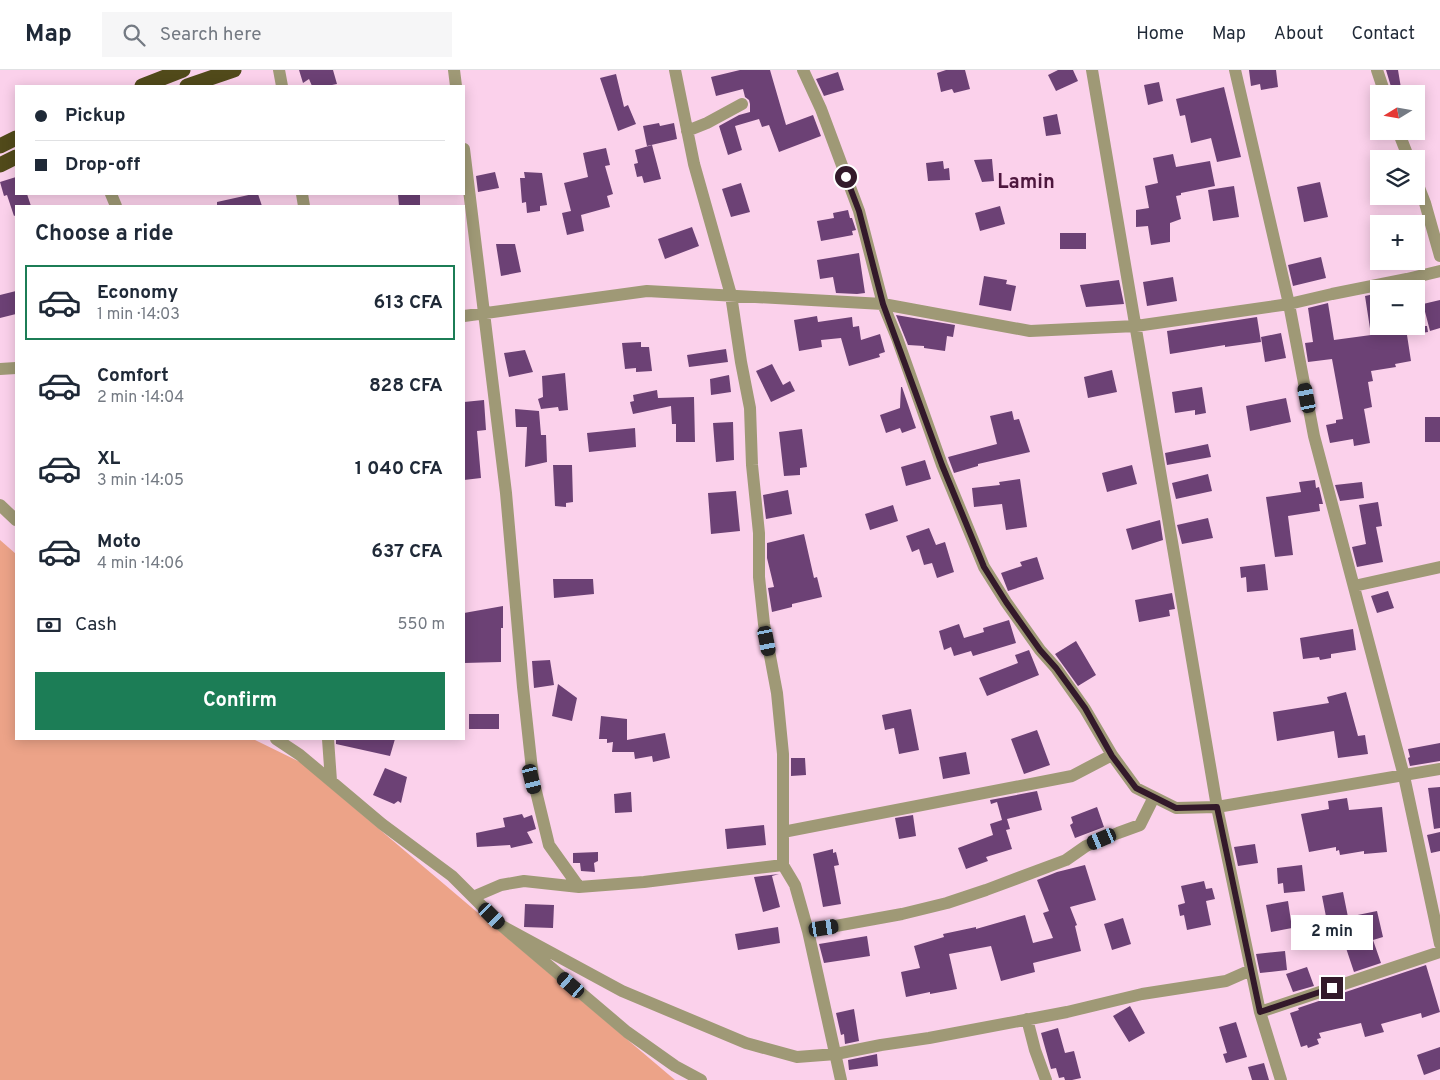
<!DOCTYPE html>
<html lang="en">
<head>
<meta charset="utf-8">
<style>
  body { margin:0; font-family:Overpass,sans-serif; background:#f6f6f7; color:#1f2937; height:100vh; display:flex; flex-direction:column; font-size:19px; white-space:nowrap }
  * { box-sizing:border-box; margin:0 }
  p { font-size:16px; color:#747a83 }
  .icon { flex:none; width:28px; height:28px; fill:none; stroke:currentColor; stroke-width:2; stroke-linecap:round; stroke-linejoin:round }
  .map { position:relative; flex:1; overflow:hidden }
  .panel { position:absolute; left:15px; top:135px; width:450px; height:535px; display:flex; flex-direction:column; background:#fff; border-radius:0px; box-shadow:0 2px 12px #0003 }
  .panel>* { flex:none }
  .guide { position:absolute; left:15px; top:15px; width:450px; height:110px; border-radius:0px; box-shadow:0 2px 12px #0003; display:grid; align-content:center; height:110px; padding:0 20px; background:#fff }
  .needle { width:32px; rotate:259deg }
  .tools { position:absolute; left:1370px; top:15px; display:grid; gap:10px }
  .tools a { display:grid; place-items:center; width:55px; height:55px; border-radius:0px; background:#fff; box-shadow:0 2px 12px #0003; font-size:25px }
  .end { position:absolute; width:22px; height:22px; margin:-11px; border:6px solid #33192a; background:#fff; box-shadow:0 0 0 2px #fff }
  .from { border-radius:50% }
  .bubble { position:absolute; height:35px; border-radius:0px; background:#fff; box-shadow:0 2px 12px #0003; font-size:16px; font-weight:700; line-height:35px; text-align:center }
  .car { position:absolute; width:15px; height:30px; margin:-15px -8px; border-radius:6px; box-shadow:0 0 4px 1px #0007; background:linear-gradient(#222 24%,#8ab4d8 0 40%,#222 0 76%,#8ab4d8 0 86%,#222 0) }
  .guide b { display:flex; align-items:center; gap:18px; height:48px; font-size:19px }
  .guide b+b { border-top:1px solid #e0e1e3 }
  .guide i { width:12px; height:12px; background:#1f2937 }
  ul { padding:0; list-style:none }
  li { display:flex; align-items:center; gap:15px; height:75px; margin:0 10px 8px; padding:0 10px; border:2px solid transparent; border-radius:0px }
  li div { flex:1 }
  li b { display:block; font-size:19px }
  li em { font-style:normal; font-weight:700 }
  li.active { border-color:#1c7d56 }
  li>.icon { width:45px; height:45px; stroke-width:1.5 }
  h2 { padding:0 20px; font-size:22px; line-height:60px }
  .pay { display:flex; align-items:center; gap:12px; height:55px; padding:0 20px; font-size:19px }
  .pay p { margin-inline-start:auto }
  .button { display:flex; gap:10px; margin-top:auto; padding:10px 20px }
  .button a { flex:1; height:58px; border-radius:0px; background:#1c7d56; color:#fff; font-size:20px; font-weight:700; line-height:58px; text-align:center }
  header { display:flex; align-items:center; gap:30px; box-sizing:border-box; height:70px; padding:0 25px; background:#fff; border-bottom:1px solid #e0e1e3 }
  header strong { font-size:24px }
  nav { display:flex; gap:28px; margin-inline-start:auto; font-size:18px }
  .search { width:350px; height:45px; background:#f6f6f7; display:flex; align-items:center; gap:12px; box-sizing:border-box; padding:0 18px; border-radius:0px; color:#747a83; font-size:19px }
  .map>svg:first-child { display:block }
</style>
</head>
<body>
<header>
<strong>Map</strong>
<div class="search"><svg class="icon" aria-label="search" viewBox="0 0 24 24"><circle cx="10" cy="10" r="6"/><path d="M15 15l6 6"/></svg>Search here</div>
<nav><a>Home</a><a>Map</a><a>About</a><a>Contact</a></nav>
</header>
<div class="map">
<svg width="1440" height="1010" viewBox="0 0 1440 1010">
  <rect width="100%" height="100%" fill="#fbd1eb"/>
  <path fill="#eca388" d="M0 470 16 484V669H253L300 692 675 1010H0Z"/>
  <path fill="#6c4175" d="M299 0H333L337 14 327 16H312L309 9 303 13Z
    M740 0H770L786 55 813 45 821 66 779 82 769 55 762 57 759 49 735 56 742 80 728 85 719 56 739 45 750 42V34L749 30 745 27 743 19 716 26 711 7Z
    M946 0H965L970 19 954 23 952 19 941 22 937 3Z
    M1058 0H1073L1078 11 1056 21 1048 5Z
    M1249 0H1276L1278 17 1261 20 1260 14 1251 16Z
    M1386 0H1398L1401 18 1392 20Z
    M838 2 844 20 824 26 816 9Z
    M616 4 624 37 628 35 636 54 618 61 600 8Z
    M1159 12 1163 31 1148 35 1144 15Z
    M1224 17 1241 87 1217 92 1211 68 1191 73 1185 45 1180 46 1176 29Z
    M1057 44 1061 64 1046 66 1043 47Z
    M659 53 660 56 674 53 677 69 647 76 643 56Z
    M652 75 661 109 644 113 642 106 637 107 634 94 638 93 635 80Z
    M606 78 610 95 605 96 613 124 607 126 610 137 581 145 584 161 567 165 562 143 571 141 564 113 588 107 583 83Z
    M1173 84 1176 97 1210 91 1215 116 1181 123V125L1176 126 1181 149 1170 153V172L1151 175 1148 156 1136 157V140L1149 138 1145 116 1158 113 1153 88Z
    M992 89 994 111 982 112 974 90Z
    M943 91 944 99 949 98 950 110 928 111 926 93Z
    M495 102 499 118 478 122 476 106Z
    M524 102 542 103 547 135 540 136V141L527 143 526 132 522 133 520 108H525Z
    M16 107V124H27L31 136H16V145L14 146 7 125 4 126 0 112Z
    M1320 112 1328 147 1304 152 1297 117Z
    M741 113 750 142 731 147 722 119Z
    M1234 116 1239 147 1213 151 1208 120Z
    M253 124H258L262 136H217V132Z
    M398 124H420V136H399Z
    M1000 136 1005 154 980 161 975 143Z
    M848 140 850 148H852L856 160 852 161 853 165 821 171 817 151 834 148 833 143Z
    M692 157 699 176 665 189 658 169Z
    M1060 163H1086V179H1060Z
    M496 174H515L521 202 501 206Z
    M859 183 865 223 857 224 836 223 833 207 820 209 817 190Z
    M1321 187 1326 208 1293 216 1288 195Z
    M984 206 1007 210 1006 214 1016 216 1011 241 979 235Z
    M1173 207 1177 231 1147 236 1143 212Z
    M1119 210 1124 234 1086 237 1080 215Z
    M16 221V244L0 248V225Z
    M1379 223V256H1427L1428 262 1407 265 1411 291 1395 294 1396 297 1371 301 1373 311 1368 312 1372 337 1364 339 1370 373 1354 376 1353 369 1330 373 1326 355 1336 353V350L1343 349 1332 289 1308 292 1305 273 1313 272 1308 238 1328 233 1334 270 1371 265 1365 226Z
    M1440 230V258L1430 261 1423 234Z
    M896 245 955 255 953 267 947 266 945 281 924 278V276L908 275Z
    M817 246 818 252 852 247 853 257 859 256 861 270 880 264 885 282 879 284 880 287 849 296 841 268 821 270 822 277 799 281 794 250Z
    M1257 247 1261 272 1225 277V275L1170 284 1167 261Z
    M1281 263 1286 288 1265 292 1261 267Z
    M641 272V277H649L652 301 636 302V298L625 299 622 273Z
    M726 279 728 292 689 297 687 285Z
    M525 280 533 302 509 307 504 283Z
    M772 294 783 315 790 311 795 321 771 332 756 301Z
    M1112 300 1117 322 1088 328 1084 307Z
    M565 303 568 340 559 341 558 337 541 339 538 329 543 327 542 306Z
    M729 305 731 322 711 325 710 309Z
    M901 317H902L916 358 902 363 900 358 886 363 880 345 900 338Z
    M1202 317 1206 343 1195 345V340L1175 343 1172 322Z
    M657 320 658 328 694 327 695 372H676V354H672L671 336 633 344 630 332 634 331 633 325Z
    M1286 328 1291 352 1250 361 1246 336Z
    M484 330 486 360 477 361 481 408 464 410V332Z
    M515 339 539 341 541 365H546L547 392 525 397 527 357H516Z
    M1012 341 1014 350 1019 349 1030 382 978 394V396L954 403 948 387 997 374 990 346Z
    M1425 347H1440V372H1425Z
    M733 352 734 390 716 392 713 353Z
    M635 358 636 377 589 382 587 363Z
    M802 359 807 397 800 398V405L784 406 779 362Z
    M1208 374 1211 387 1167 395 1165 383Z
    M925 390 931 409 906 416 901 397Z
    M553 395H572L573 432 566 433V437L555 436Z
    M1132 395 1137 414 1107 422 1102 403Z
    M1208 404 1212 421 1176 429 1172 413Z
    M1020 409 1027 457 1006 460 1002 434 974 437 972 418 1000 415 999 412Z
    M1315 410 1316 418 1319 417 1323 434H1319L1320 441 1288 446 1293 485 1275 487 1266 427 1301 422 1299 412Z
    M1362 412 1364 428 1340 431 1335 415Z
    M788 420 792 444 766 449 763 425Z
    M736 421 740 461 711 464 708 423Z
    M1378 432 1382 456 1376 457 1383 492 1357 497 1352 477 1366 474 1359 435Z
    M893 435 898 451 870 460 865 444Z
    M1208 448 1213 468 1182 474 1177 455Z
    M1160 450 1163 470 1132 480 1126 459Z
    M929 458 936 475 945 472 954 502 937 508 932 493 924 495 919 479 912 482 906 466Z
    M804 464 814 508 817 507 822 527 792 534V537L772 542 768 518 774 517 767 488V473Z
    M1037 487 1044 509 1008 521 1001 503 1022 496 1020 492Z
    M1265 494 1268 520 1247 522 1246 507 1241 508 1240 497Z
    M553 509H593L594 524 554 528Z
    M1388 521 1394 538 1377 543 1371 526Z
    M1172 523 1175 539 1169 540 1170 546 1139 552 1135 530Z
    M503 536V558H501V592L464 593V543Z
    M1009 550 1016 573 973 586 971 581 954 586 951 577 944 580 939 561 959 554 964 568 984 562 983 558Z
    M1353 559 1356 580 1331 584V588L1320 590 1319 587 1303 589 1300 568Z
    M1076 571 1096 605 1078 616 1055 584Z
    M1029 580 1039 605 987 626 979 608 1018 593 1015 585Z
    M550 590 554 615 534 618 532 591Z
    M558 614 577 628 572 651 552 646Z
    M1346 622 1358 666 1365 665 1368 684 1338 688 1334 661 1277 671 1273 642 1329 633 1327 627Z
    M911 639 919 680 899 684 894 658 885 660 882 645Z
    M469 644H499V659H469Z
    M601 646 627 649V670L665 663 670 688 653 692 652 686 635 689 634 682H612L613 672 607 673V669H599Z
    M1037 660 1050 695 1024 704 1011 669Z
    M336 669H395L390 686 336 674Z
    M1440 673V691L1410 696 1408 688 1410 687 1408 679Z
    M966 682 970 704 943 709 939 687Z
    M791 688H805L806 705 791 706Z
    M385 698 407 707 401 733 398 731 394 734 373 725Z
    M1440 717V758L1434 759 1428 718Z
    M1037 721 1042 740 1007 749 1010 759 1006 760 1012 779 986 787 988 791 966 799 958 778 993 765 990 754 1002 750 997 732 991 734 990 730Z
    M631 722 632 742 615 743 614 724Z
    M1347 728 1349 740 1382 737 1387 782 1364 784V781L1340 785 1339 780 1336 781V777L1309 782 1301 744 1329 739 1328 731Z
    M1097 737 1104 757 1075 768 1070 755 1073 753 1071 747Z
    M522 744 524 748 532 745 536 759 527 762 533 773 511 778 510 775 477 777 476 763 505 757 503 748Z
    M913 745 916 766 899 769 895 748Z
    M764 755 766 775 727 779 725 759Z
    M1440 762V781L1431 783 1427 765Z
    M1255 774 1258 793 1238 796 1234 777Z
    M833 779V783L836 782 839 795 834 796 841 834 823 837 813 784Z
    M598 782V791L594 793 595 802 581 801 580 793H573V783Z
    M1085 795 1096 830 1070 837 1077 855 1075 856 1081 881 1033 893 1035 902 1001 911 991 876 949 884 957 919 930 924V922L906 927 901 902 920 898 914 876 944 867 943 864 976 857V859L1025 845 1033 873 1053 868 1043 843 1049 841 1037 810 1057 802Z
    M1302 795 1305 821 1284 823 1283 813 1278 814 1277 798Z
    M779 804 772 806 780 837 763 842 754 807Z
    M1204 811 1206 819 1212 818 1215 829 1206 831 1211 855 1187 860 1184 845 1180 846 1178 835 1185 833 1181 816Z
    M1343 822 1348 847 1377 841 1383 867 1373 870 1381 893 1354 902 1345 875 1326 879 1323 863 1329 862 1322 826Z
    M1288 831 1292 858 1271 862 1266 835Z
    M525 834 554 835 553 858 524 857Z
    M1123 848 1131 874 1112 880 1104 854Z
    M778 857 780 873 738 880 735 864Z
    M867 866 870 886 824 893 819 874Z
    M1285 881 1287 900 1260 903 1256 884Z
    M1426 895 1440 942 1422 948 1421 943 1381 954 1384 962 1365 967 1361 953 1319 963 1321 968 1317 969 1319 974 1308 978 1307 975 1301 977 1290 943 1299 940 1298 938Z
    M1307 897 1314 916 1293 922 1286 904Z
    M1130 936 1145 963 1129 972 1113 946Z
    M854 939 859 971 845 974 844 964 841 965 836 943Z
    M1236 952 1247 987 1226 993 1223 984 1227 983 1219 957Z
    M1058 958 1065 983 1074 981 1081 1008 1072 1010H1065L1064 1007 1059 1008 1056 998 1051 999 1041 963Z
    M1440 977V999L1424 1005 1417 985Z
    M877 984 878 996 849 1000 848 990Z
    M1264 993 1269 1010H1252L1248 997Z"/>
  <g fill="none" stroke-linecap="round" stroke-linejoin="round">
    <path stroke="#9f9976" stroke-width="12" d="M279 0 282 16
      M454 0 456 16
      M675 0 694 94 731 225 741 292 750 338 752 395 759 463V507L764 554 777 623 783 684V795L795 815 808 861 841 1010
      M803 0 821 39 859 141 883 234 897 268 942 395 984 497 1006 532 1040 580 1056 598 1085 639 1112 685 1136 718 1176 738 1217 737 1440 699
      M1092 0 1217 737 1260 942 1281 1010
      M1235 0 1289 234 1314 366 1404 706 1440 874
      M1377 0 1385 24
      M687 61 707 53 742 34
      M1398 61 1409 89
      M464 79 506 423 523 617 533 709 549 775 579 817
      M1416 110 1425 133 1440 186
      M111 124 116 136
      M302 124 304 136
      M464 246 647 221 883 234 1030 261 1136 256 1289 234 1332 224 1407 209 1440 201
      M0 299 16 298
      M0 435 16 450
      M1354 516 1440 497
      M276 669 300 685 382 754 452 806 502 856 627 962 675 996 701 1010
      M328 669 331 711
      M783 762 1072 706 1112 685
      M473 827 501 815 524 811 579 817 644 812 783 795
      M502 856 622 921 746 973 797 987 836 984 881 975 929 968 1067 942 1142 924 1226 911 1251 900
      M808 861 902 844 947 833 986 820 1066 790 1086 776 1118 763 1140 755 1154 727
      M1260 942 1440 882
      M1027 949 1035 980 1046 1010"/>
    <path stroke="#514a1a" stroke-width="15" d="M142 16 183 0
      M187 16 234 0
      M0 76 16 68
      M0 95 16 87"/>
  </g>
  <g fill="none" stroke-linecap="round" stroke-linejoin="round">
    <path stroke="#33192a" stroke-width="6" d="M846 107 859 141 883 234 942 395 984 497 1006 532 1040 580 1056 598 1085 638 1112 686 1136 718 1176 738 1217 737 1260 942 1332 918"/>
  </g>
  <g text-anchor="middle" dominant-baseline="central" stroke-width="5" stroke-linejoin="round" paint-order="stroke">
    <g font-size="20" font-weight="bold" fill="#4e173e" stroke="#fbd1eb">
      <text x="1026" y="113">Lamin</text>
    </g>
  </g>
</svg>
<div class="tools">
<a><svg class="needle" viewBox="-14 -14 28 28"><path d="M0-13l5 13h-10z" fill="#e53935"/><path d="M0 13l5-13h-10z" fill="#747a83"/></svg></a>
<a><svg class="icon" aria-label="layers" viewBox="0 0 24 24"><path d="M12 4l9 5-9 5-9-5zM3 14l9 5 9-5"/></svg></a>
<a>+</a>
<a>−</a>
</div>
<i class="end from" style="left:846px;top:107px"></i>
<i class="end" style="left:1332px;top:918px"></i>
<div class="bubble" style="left:1291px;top:845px;width:82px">2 min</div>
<i class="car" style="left:1307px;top:328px;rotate:349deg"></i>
<i class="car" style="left:767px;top:571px;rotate:169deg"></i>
<i class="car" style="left:532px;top:709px;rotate:166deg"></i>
<i class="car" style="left:1102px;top:769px;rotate:247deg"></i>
<i class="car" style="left:492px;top:846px;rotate:135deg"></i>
<i class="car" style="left:824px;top:858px;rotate:81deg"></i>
<i class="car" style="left:571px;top:915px;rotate:311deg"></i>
<div class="guide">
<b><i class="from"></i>Pickup</b>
<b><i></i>Drop-off</b>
</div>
<section class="panel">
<h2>Choose a ride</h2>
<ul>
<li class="active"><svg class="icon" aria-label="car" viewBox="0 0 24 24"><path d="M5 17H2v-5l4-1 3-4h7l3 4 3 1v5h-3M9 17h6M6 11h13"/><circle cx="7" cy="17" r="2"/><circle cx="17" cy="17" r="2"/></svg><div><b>Economy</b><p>1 min · 14:03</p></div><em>613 CFA</em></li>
<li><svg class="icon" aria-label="car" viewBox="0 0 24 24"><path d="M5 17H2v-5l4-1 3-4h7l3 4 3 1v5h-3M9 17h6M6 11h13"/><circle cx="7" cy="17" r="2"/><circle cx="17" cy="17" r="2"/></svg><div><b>Comfort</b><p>2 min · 14:04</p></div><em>828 CFA</em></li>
<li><svg class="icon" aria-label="car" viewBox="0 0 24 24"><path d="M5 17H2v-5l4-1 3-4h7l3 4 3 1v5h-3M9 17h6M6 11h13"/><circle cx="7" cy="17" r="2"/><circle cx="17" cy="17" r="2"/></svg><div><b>XL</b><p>3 min · 14:05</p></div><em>1 040 CFA</em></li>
<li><svg class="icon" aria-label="car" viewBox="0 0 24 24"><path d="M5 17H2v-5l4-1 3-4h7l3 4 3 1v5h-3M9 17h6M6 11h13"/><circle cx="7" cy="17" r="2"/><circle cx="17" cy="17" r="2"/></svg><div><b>Moto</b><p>4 min · 14:06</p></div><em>637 CFA</em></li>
</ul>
<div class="pay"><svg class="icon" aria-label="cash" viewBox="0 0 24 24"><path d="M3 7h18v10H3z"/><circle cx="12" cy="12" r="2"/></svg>Cash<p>550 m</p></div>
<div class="button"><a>Confirm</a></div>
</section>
</div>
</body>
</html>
